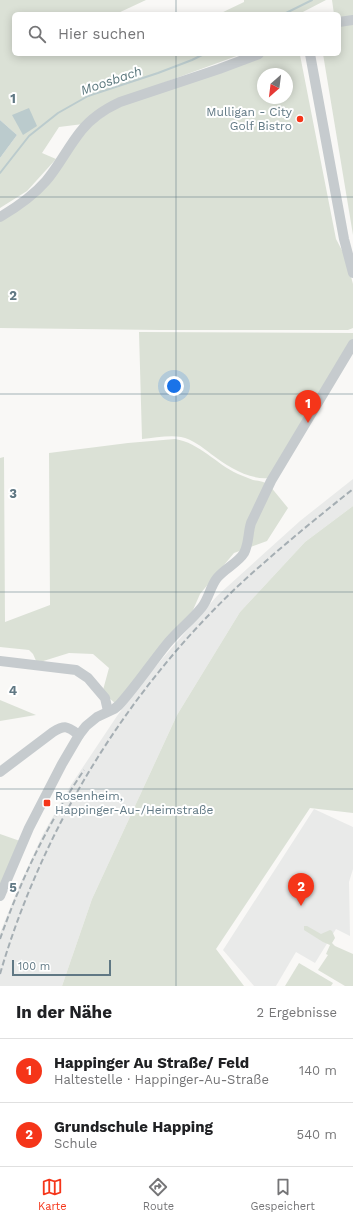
<!DOCTYPE html>
<html lang="de">
<head>
<meta charset="utf-8">
<style>
  :root { --surface:#fff; --page:#f6f6f6; --text:#202124; --muted:#757577; --line:#e0e0e0; --accent:#f53519 }
  body { margin:0; font-family:"Work Sans",sans-serif; background:var(--page); color:var(--text) }
  .compass { position:absolute; left:257px; top:68px; width:36px; height:36px; border-radius:50%; background:var(--surface); box-shadow:0 2px 10px #0003; rotate:208deg }
  .scale { position:absolute; left:12px; bottom:10px; width:99px; box-sizing:border-box; padding-left:4px; border:2px solid #607884; border-top:0; font-size:11px; line-height:14px; white-space:nowrap; color:#607884; -webkit-text-stroke:3px #fff; paint-order:stroke }
  .you { position:absolute; left:174px; top:386px; width:14px; height:14px; margin:-10px; border:3px solid #fff; border-radius:50%; background:#1a73e8; box-shadow:0 0 0 6px #1a73e833 }
  .badge { display:grid; place-items:center; width:26px; height:26px; border-radius:50%; background:var(--accent); color:#fff; font-size:13px; font-weight:700 }
  .pin { position:absolute; translate:-50% -33px; filter:drop-shadow(0 1px 2px #0008) }
  .pin::after { content:''; position:absolute; top:21px; width:14px; height:12px; background:inherit; clip-path:polygon(0 0,100% 0,50% 100%) }
  .list { margin:0; padding:0; list-style:none }
  h2 { display:flex; justify-content:space-between; align-items:center; height:52px; margin:0; padding:0 16px; font-size:17px }
  h2 small { font-size:13px; font-weight:400; color:var(--muted) }
  .list li { display:grid; grid-template-columns:26px 1fr auto; gap:12px; align-items:center; box-sizing:border-box; height:64px; padding:0 16px; border-top:1px solid var(--line) }
  .list b { display:block; font-size:15px; white-space:nowrap }
  .list p { margin:0; font-size:13px; white-space:nowrap; color:var(--muted) }
  .list em { font-size:13px; font-style:normal; color:var(--muted) }
  .icon { flex:none; width:22px; height:22px; fill:none; stroke:currentColor; stroke-width:2; stroke-linecap:round; stroke-linejoin:round }
  .map { position:relative; flex:none; width:353px; height:986px; overflow:hidden }
  .search { position:absolute; background:var(--surface); box-shadow:0 2px 10px #0003; left:12px; right:12px; top:12px; height:44px; display:flex; align-items:center; gap:10px; box-sizing:border-box; padding:0 14px; border-radius:6px; color:var(--muted); font-size:15px }
  .sheet { height:180px; background:var(--surface) }
  nav { display:flex; justify-content:space-around; align-items:center; box-sizing:border-box; height:56px; border-top:1px solid var(--line); background:var(--surface); font-size:11px; color:var(--muted) }
  nav a { display:grid; justify-items:center; gap:2px }
  nav .on { color:var(--accent) }
  .map>svg:first-child { display:block }
  .built { fill:#e9eae9 }
  .green { fill:#dbe1d6; fill-rule:evenodd }
  .water { fill:#bbcbcd }
  .lines { fill:none; stroke-linecap:round; stroke-linejoin:round }
  .stream { stroke:#bbcbcd; stroke-width:2 }
  .minor { stroke:#c6cbce; stroke-width:10 }
  .rail { stroke:#a5aeb3; stroke-width:2; stroke-dasharray:6 3; stroke-linecap:butt }
  .grid { fill:none; stroke:#607884; stroke-width:1; stroke-opacity:0.55 }
  .poi-dot { fill:#f53519; stroke:#fff; stroke-width:1.5 }
  .labels { text-anchor:middle; stroke-width:4; stroke-linejoin:round; paint-order:stroke }
  .poi-label { font-size:12px; fill:#607884; stroke:#fff; text-anchor:end }
  .water-label { font-size:13px; font-style:italic; fill:#5b787e; stroke:#fff }
  .grid-label { font-size:13px; text-anchor:middle; font-weight:bold; fill:#607884; stroke:#fff; stroke-width:4; stroke-linejoin:round; paint-order:stroke }
</style>
</head>
<body>
<div class="map">
<svg width="353" height="986" viewBox="0 0 353 986">
  <rect width="100%" height="100%" fill="#f9f8f6"/>
  <g class="built">
    <polygon points="353,479 353,506 305,542 240,612 177,715 92,899 62,986 0,986 0,933 19,886 43,834 71,785 117,716 148,675 217,596 300,521"/>
    <polygon points="314,809 353,827 353,869 349,882 350,936 336,929 315,963 296,952 276,986 254,986 223,950"/>
  </g>
  <g class="green">
    <polygon points="0,0 146,0 116,14 14,14 14,54 242,54 111,102 83,124 59,127 42,153 56,159 27,191 0,208 0,158 17,135 0,120"/>
    <polygon points="244,0 326,0 299,14 219,14 244,2"/>
    <polygon points="332,0 353,0 353,17 339,19 339,14 334,14"/>
    <polygon points="353,23 353,235 323,54 339,54 339,25"/>
    <path d="M267,54H305L300,55L336,239L346,258L353,284V328L348,330H160L0,328V219L23,206L91,125L120,105L213,74ZM263,74H287V98H263Z"/>
    <path d="M139,332L353,333V341L269,478C248,480 227,466 211,454C202,447 192,439 181,437C169,435 154,438 142,439Z"/>
    <path d="M175,439C200,443 216,464 238,474C243,476 248,478 253,480C259,481 265,481 270,486L288,508L267,541L234,553L200,594L193,610L116,704L109,698L103,690L109,668L93,654L69,653L37,663L33,654L29,650L0,647V458L4,457L5,622L50,605L49,453L128,443Z"/>
    <polygon points="353,506 353,813 310,808 216,949 244,986 62,986 92,899 177,715 240,612 305,542"/>
    <polygon points="0,700 36,715 0,721"/>
    <polygon points="0,834 20,841 0,890"/>
    <polygon points="304,926 307,926 321,934 330,930 332,931 335,938 332,943 335,946 353,954 353,986 345,986 318,970 328,955 326,954 330,945 323,942 304,930"/>
    <polygon points="299,963 333,983 331,986 285,986"/>
  </g>
  <g class="water">
    <polygon points="29,108 37,126 23,135 12,115"/>
    <polygon points="0,120 17,135 0,158"/>
  </g>
  <g class="lines">
    <g class="stream">
      <polyline points="284,14 312,0"/>
      <polyline points="0,173 29,136 58,113 88,96 158,73 192,60 204,54"/>
    </g>
    <g class="minor">
      <polyline points="339,22 353,20"/>
      <polyline points="310,54 344,239 353,273"/>
      <path d="M0,217C17,207 33,196 46,181C59,166 68,147 81,131C91,118 105,109 120,102L219,69L259,54"/>
      <polyline points="0,661 76,670 88,678 105,698 108,711"/>
      <path d="M0,772L53,732C66,724 68,727 79,735"/>
      <path d="M0,896L29,828L62,764L79,735L86,726L97,717L114,709L119,705C136,686 150,665 166,645C177,631 191,621 202,607C209,598 210,587 217,578C225,568 238,563 244,553C249,544 248,532 251,523L271,481L353,344"/>
    </g>
    <g class="rail">
      <path d="M0,939C22,877 47,825 84,770"/>
      <path d="M0,974C43,827 127,691 238,586C275,552 314,520 353,489"/>
    </g>
  </g>
  <path class="grid" d="M176,0V14M176,54V986M0,197H353M0,394H353M0,592H353M0,789H353"/>
  <g class="poi-dot">
    <circle cx="300" cy="119" r="4"/>
    <rect x="43" y="799" width="8" height="8" rx="2"/>
  </g>
  <g class="labels">
    <g class="poi-label">
      <text x="292" y="116">Mulligan - City<tspan x="292" dy="14">Golf Bistro</tspan></text>
      <text x="55" y="800" text-anchor="start">Rosenheim,<tspan x="55" dy="14">Happinger-Au-/Heimstraße</tspan></text>
    </g>
    <g class="water-label">
      <text transform="translate(111 80) rotate(-19)" y="5">Moosbach</text>
    </g>
  </g>
  <g class="grid-label">
    <text x="13" y="103">1</text>
    <text x="13" y="300">2</text>
    <text x="13" y="498">3</text>
    <text x="13" y="695">4</text>
    <text x="13" y="892">5</text>
  </g>
</svg>
<svg class="compass" viewBox="-18 -18 36 36"><path d="M0-13l5 13h-10z" fill="#e53935"/><path d="M0 13l5-13h-10z" fill="#757577"/></svg>
<div class="scale">100 m</div>
<div class="you"></div>
<div class="pin badge" style="left:308px;top:423px">1</div>
<div class="pin badge" style="left:301px;top:906px">2</div>
<div class="search"><svg class="icon" aria-label="search" viewBox="0 0 24 24"><circle cx="10" cy="10" r="6"/><path d="M15 15l6 6"/></svg>Hier suchen</div>
</div>
<section class="sheet">
<h2>In der Nähe<small>2 Ergebnisse</small></h2>
<ul class="list">
<li><span class="badge">1</span><div><b>Happinger Au Straße/ Feld</b><p>Haltestelle · Happinger-Au-Straße</p></div><em>140 m</em></li>
<li><span class="badge">2</span><div><b>Grundschule Happing</b><p>Schule</p></div><em>540 m</em></li>
</ul>
</section>
<nav>
<a class="on"><svg class="icon" aria-label="map" viewBox="0 0 24 24"><path d="M3 6l6-2 6 2 6-2v14l-6 2-6-2-6 2zM9 4v14M15 6v14"/></svg>Karte</a>
<a><svg class="icon" aria-label="directions" viewBox="0 0 24 24"><path d="M12 3l9 9-9 9-9-9zM9 14v-3h6M13 9l2 2-2 2"/></svg>Route</a>
<a><svg class="icon" aria-label="saved" viewBox="0 0 24 24"><path d="M7 4h10v16l-5-4-5 4z"/></svg>Gespeichert</a>
</nav>
</body>
</html>
